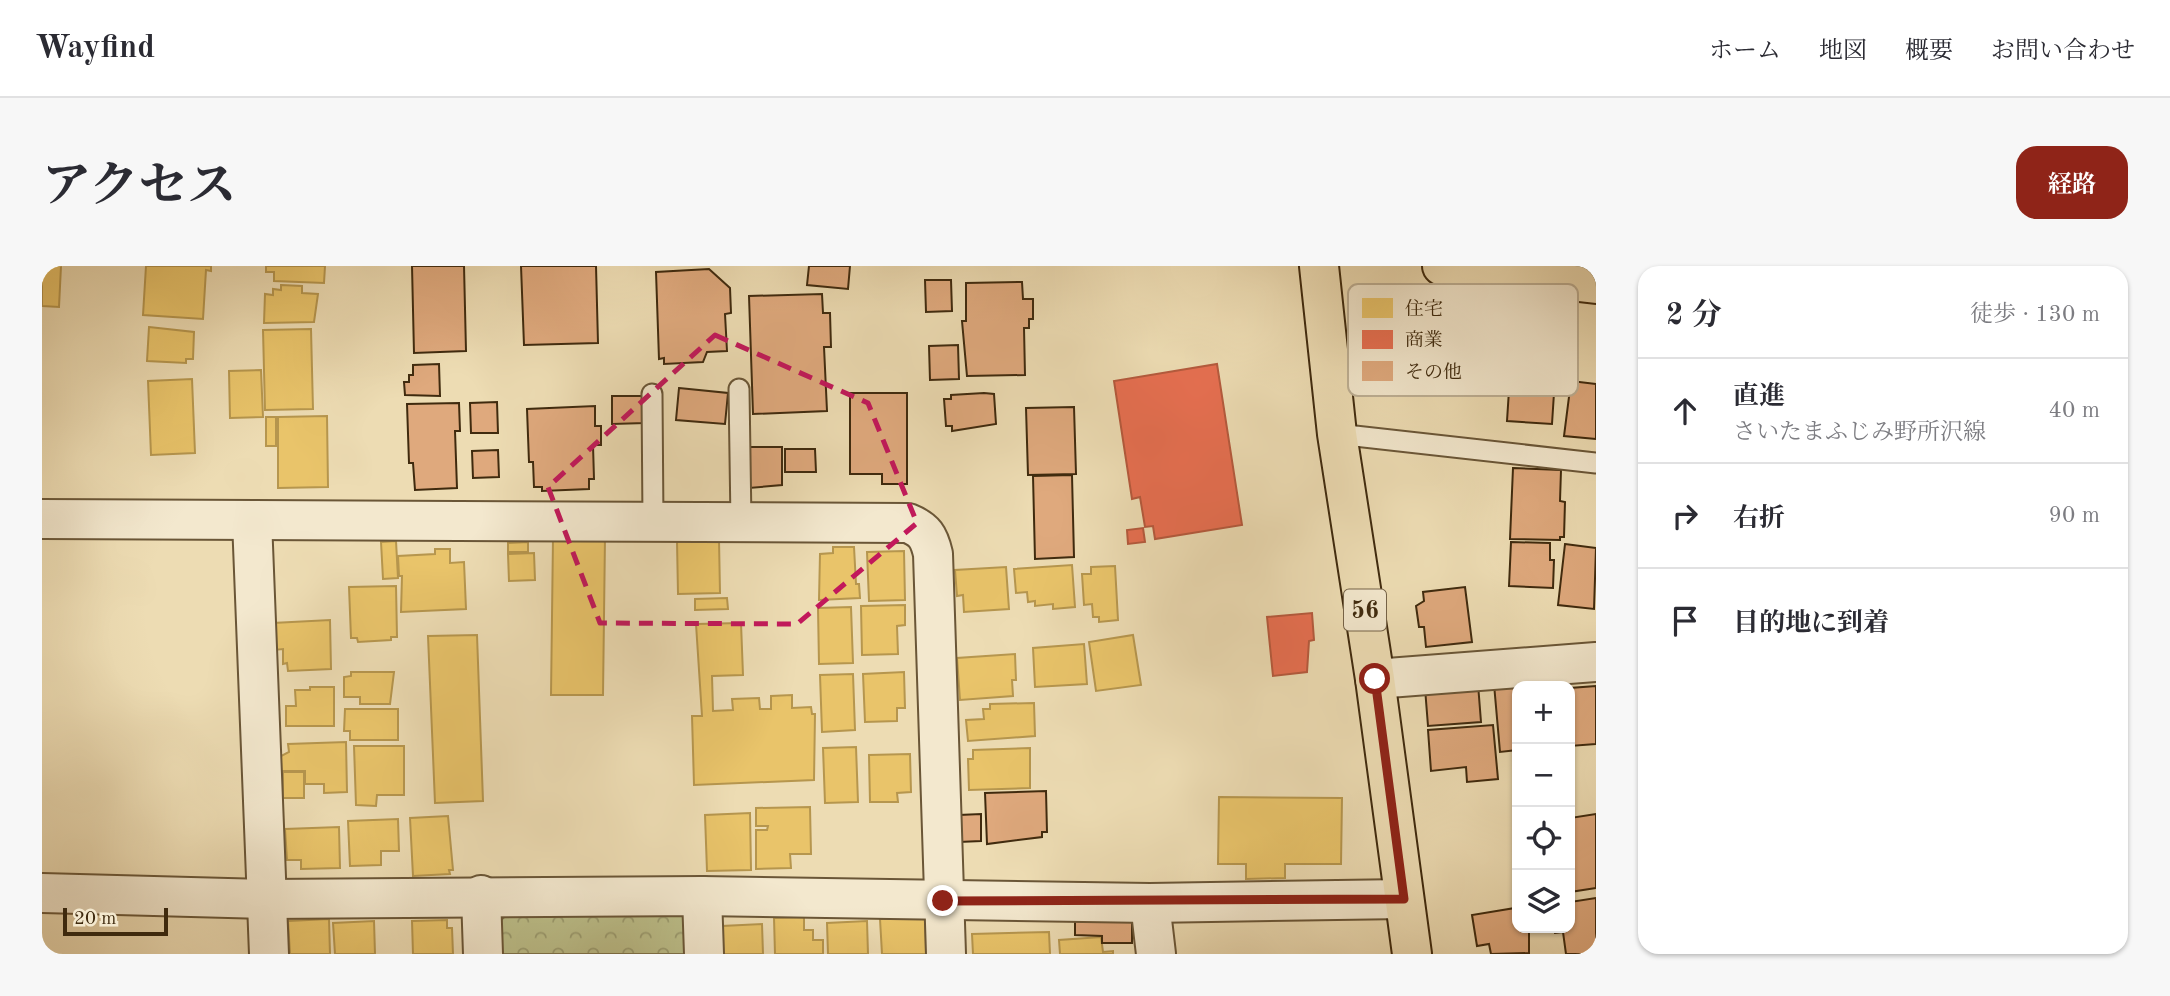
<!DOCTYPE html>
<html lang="ja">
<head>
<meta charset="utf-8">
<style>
  :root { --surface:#fff; --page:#f7f7f7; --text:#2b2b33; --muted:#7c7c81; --line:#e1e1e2; --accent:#8f2418 }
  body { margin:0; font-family:"Old Standard TT","Noto Serif JP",serif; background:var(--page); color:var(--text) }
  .controls { position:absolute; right:21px; bottom:21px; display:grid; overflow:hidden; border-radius:14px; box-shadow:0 2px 5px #0004 }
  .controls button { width:63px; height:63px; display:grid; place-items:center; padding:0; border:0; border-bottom:2px solid var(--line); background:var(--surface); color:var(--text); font:35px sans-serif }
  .scale { position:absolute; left:21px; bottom:18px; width:105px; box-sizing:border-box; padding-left:7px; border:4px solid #3f2a0e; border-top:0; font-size:19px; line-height:24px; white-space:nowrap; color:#3f2a0e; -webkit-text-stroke:5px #f3e8ce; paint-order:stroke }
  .stop { position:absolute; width:21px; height:21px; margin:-16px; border:5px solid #8f2418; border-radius:50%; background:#fff }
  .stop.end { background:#8f2418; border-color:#fff; box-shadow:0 2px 7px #0008 }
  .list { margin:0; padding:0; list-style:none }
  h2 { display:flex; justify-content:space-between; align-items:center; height:91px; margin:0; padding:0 28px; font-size:30px }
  h2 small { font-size:23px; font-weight:400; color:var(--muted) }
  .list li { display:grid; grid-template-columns:46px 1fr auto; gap:21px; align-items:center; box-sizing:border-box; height:105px; padding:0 28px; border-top:2px solid var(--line) }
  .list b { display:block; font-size:26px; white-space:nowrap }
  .list p { margin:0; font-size:23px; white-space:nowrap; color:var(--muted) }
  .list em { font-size:23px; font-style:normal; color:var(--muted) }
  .icon { flex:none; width:38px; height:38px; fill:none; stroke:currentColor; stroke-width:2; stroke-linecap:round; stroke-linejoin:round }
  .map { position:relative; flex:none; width:1554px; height:688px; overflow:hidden; border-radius:21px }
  header { display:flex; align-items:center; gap:42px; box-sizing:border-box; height:98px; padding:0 35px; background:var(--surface); border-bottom:2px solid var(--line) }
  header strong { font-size:33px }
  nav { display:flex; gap:38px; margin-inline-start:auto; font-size:24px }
  .intro { display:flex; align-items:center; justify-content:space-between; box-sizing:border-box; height:168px; padding:0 42px }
  h1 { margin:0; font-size:49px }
  .button { padding:18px 32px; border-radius:21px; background:var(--accent); color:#fff; font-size:24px; font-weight:700 }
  main { display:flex; gap:42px; padding:0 42px }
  aside { flex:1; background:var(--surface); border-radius:21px; box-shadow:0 2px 5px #0004 }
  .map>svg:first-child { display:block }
  .park { fill:url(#park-crowns); stroke:#7e744c; stroke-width:2 }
  .homes { fill:#e9c46a; stroke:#b6964e; stroke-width:2 }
  .shops { fill:#e76f51; stroke:#b55a3d; stroke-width:2 }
  .building { fill:#dfa97d; stroke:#3f2a0e; stroke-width:2 }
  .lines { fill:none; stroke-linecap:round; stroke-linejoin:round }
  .lane-casing { stroke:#6a5637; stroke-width:23 }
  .street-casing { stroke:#6a5637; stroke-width:42 }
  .primary-casing { stroke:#3f2a0e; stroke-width:42 }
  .highway-casing { stroke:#3f2a0e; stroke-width:42 }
  .lane { stroke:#f3e8ce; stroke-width:19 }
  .street { stroke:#f3e8ce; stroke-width:38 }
  .primary { stroke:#eddcb3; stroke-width:38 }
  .highway { stroke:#eddcb3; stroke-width:38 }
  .route { stroke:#8f2418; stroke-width:9 }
  .marked { fill:none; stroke:#c2185b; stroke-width:5; stroke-dasharray:14 9; stroke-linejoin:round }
  .labels { text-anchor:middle; stroke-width:7; stroke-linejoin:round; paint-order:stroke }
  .shield { fill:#f3e8ce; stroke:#756348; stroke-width:2 }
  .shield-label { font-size:24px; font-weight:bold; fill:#3f2a0e }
  .key { fill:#f3e8ce; stroke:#bdaf94; stroke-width:2 }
  .key-label { font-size:19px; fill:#3f2a0e }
</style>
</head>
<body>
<header>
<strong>Wayfind</strong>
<nav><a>ホーム</a><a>地図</a><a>概要</a><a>お問い合わせ</a></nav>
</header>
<div class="intro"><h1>アクセス</h1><a class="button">経路</a></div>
<main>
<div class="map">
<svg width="1554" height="688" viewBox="0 0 1554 688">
  <defs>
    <pattern id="park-crowns" width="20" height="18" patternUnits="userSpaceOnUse" patternTransform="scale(1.75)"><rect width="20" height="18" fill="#bcbf8a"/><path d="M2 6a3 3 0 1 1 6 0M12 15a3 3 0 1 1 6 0" fill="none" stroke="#9a9b6f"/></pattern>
  </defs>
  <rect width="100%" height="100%" fill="#eddcb3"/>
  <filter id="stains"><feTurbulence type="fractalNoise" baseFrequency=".00286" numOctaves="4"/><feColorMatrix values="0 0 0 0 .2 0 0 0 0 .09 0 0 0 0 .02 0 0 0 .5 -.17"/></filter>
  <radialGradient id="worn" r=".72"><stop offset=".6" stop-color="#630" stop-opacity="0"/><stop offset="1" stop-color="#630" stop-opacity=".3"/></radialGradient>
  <polygon class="park" points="471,643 637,647 646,655 647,688 459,688 458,655"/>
  <g class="homes">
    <polygon points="0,0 19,0 17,41 0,40"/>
    <polygon points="104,0 169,0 169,5 164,4 161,53 101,49"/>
    <polygon points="224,0 283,0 282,17 232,15 232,6 224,6"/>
    <polygon points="239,19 260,20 260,27 276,28 272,56 222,57 223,28 231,29 231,23 239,24"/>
    <polygon points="107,61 152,66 151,93 144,93 144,97 105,95"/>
    <polygon points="269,63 271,143 223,144 221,64"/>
    <polygon points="219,104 221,151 188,152 187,105"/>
    <polygon points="150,113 153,187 109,189 106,115"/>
    <polygon points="285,150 286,221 236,222 236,151"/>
    <rect x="224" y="151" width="10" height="29"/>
    <polygon points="563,271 561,429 509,429 511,272"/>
    <polygon points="677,274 678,327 636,328 635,275"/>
    <polygon points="354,275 356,312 341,313 339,276"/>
    <polygon points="486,276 486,286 466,286 466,277"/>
    <polygon points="791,281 812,281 814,318 817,318 818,332 777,334 778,288 791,287"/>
    <polygon points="393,283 408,283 408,297 422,296 424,343 359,346 360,310 357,310 356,290 393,288"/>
    <polygon points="862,285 863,334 827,335 825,286"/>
    <polygon points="492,287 493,314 467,315 466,288"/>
    <polygon points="1030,299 1033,341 1011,343 1011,338 993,340 993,335 986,336 985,326 974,327 972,303"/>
    <polygon points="1073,300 1076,354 1057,356 1057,351 1051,351 1050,338 1042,339 1040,308 1049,308 1049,301"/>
    <polygon points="964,301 967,343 922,346 921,329 915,330 913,304"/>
    <polygon points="354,320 355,371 349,371 349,374 316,376 315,372 309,372 307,321"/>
    <polygon points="685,332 686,343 653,344 653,333"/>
    <polygon points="863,339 863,359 855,360 856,388 820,389 819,340"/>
    <polygon points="809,341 811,397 777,398 776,342"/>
    <polygon points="288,354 289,403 246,405 245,397 241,398 241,383 232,384 231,357"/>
    <polygon points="699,357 701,409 670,410 671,445 691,444 690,433 717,432 718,443 729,443 729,430 750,429 750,442 769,441 770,448 773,448 772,514 652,519 650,450 660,450 654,358"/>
    <polygon points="435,369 441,535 393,537 386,370"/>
    <polygon points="1091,369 1099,419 1054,425 1047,376"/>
    <polygon points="1042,378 1045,418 993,421 991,382"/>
    <polygon points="973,388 974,414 970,414 971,430 918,434 915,392"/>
    <polygon points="309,406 352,406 348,438 318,438 318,431 302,431 302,411 309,410"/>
    <polygon points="862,406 863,442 855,442 855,455 823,456 821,408"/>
    <polygon points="811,408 813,464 780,466 778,409"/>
    <polygon points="268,421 292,421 292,460 244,460 244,440 254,440 253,424 268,424"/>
    <polygon points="992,437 993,470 926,475 924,454 942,453 941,443 948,443 948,438"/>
    <polygon points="303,443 356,443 356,474 308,474 308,465 302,465"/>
    <polygon points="304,476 305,526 282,527 282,518 263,518 263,505 239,505 239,490 247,486 246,478"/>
    <polygon points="312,480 362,480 362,529 335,529 334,540 314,539"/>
    <polygon points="814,481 816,536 783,537 781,482"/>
    <polygon points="988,482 988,522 927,524 926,493 931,493 931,484"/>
    <polygon points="868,488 869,526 855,527 856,536 828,536 827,489"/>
    <rect x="241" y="506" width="21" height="26"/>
    <polygon points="1177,531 1300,532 1299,598 1243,598 1243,612 1204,613 1204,598 1176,598"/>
    <polygon points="768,541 769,588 748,588 749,602 714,603 714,564 725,564 726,560 714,560 714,542"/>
    <polygon points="708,547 709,604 665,605 663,549"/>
    <polygon points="406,550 411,604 407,604 408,608 371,610 368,552"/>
    <polygon points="356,553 357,585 339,585 339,599 308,600 306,555"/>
    <polygon points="297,561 298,602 259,603 259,594 245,594 243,563"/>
    <polygon points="762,651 762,664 771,664 771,674 781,674 781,688 733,688 732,652"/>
    <polygon points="883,652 884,688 840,688 838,653"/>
    <polygon points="287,653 288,688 248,688 246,655"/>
    <polygon points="405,654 405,662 410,662 411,688 371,688 370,655"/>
    <polygon points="332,655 333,688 293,688 291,657"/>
    <polygon points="825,655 826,688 786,688 785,657"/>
    <polygon points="720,658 721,688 681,688 680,660"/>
    <polygon points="1007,666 1008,688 931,688 930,668"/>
    <polygon points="1059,671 1061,686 1071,685 1071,688 1018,688 1017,674"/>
  </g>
  <g class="shops">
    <polygon points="1175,98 1200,259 1113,273 1111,260 1103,261 1098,231 1090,233 1072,115"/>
    <polygon points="1101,262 1103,276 1086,278 1085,264"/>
    <polygon points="1270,347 1272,374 1267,375 1265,406 1231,410 1225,351"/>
  </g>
  <g class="building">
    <polygon points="370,0 422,0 424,85 372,87"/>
    <polygon points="479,0 554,0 556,77 482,79"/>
    <polygon points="767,0 808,0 806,23 765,19"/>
    <polygon points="667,3 688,22 689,47 683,48 685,85 665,86 661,96 622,98 622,92 617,93 614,6"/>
    <polygon points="883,14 909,14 910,45 884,46"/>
    <polygon points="980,16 981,33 991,33 991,53 987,53 987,62 982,62 983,109 925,110 920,55 924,55 924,17"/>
    <polygon points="780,28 781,47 788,47 789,81 782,81 785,145 711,148 707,30"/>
    <polygon points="916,79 917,113 888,114 887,80"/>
    <polygon points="1469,93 1514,96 1510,158 1465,155"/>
    <polygon points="397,98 398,130 363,129 362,116 367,116 367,109 371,109 371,99"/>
    <polygon points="1529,115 1554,118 1554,173 1522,170"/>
    <polygon points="637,122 686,127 683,158 634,154"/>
    <polygon points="808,127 865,127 865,218 840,218 840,208 808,208"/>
    <polygon points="942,127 952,128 954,158 910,165 910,160 904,160 902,133 909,133 909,129"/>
    <polygon points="570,130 602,130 603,157 570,158"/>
    <polygon points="455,136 456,167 429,167 428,137"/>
    <polygon points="417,137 418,165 413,165 415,222 373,224 371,197 367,197 365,138"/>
    <polygon points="553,140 553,160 559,160 559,179 551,179 552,213 547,213 547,223 500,225 500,221 492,221 491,196 487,196 485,143"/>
    <polygon points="1032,141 1034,208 986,209 984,142"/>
    <polygon points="707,181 740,181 740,219 707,222"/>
    <polygon points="743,183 773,183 774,206 743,206"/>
    <polygon points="456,184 457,211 431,212 430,185"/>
    <polygon points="1471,202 1519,204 1518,235 1523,236 1522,271 1518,271 1518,274 1468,273"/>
    <polygon points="1030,209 1032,291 993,293 991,210"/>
    <polygon points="1469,276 1508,277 1508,294 1512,294 1511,322 1467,320"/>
    <polygon points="1523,278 1554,282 1552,343 1516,339"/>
    <polygon points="1423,321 1430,376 1384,381 1382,361 1377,361 1374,340 1382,335 1381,326"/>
    <polygon points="1436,418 1439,456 1386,460 1383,422"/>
    <polygon points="1452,418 1475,420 1475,484 1458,486"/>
    <polygon points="1554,420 1554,478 1528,480 1528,422"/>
    <polygon points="1451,459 1456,513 1425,516 1424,501 1389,505 1386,464"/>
    <polygon points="1004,525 1005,566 1000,566 1000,571 945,578 943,527"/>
    <polygon points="939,548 939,575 917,576 917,549"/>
    <polygon points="1554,548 1554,622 1528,626 1528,552"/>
    <polygon points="1554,632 1554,688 1524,688 1521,666 1513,667 1512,662 1528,662 1528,636"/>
    <polygon points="1473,642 1475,662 1487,662 1487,687 1449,688 1447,678 1435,680 1430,649"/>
    <polygon points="1033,649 1090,650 1090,677 1060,677 1060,670 1033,669"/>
  </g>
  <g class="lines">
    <g class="lane-casing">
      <g id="lane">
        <polyline points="697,123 699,256"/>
        <polyline points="610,128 611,255"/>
        <polyline points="1295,168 1554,197"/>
      </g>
    </g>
    <g class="street-casing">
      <g id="street">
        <path d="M0,253L866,257C883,264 887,271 891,288L904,688"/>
        <polyline points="210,254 227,688"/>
        <polyline points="1333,413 1554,396"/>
        <polyline points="0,627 225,633 660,630 1108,637 1362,633"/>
        <polyline points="439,629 441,688"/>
        <polyline points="660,630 662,688"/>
        <polyline points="1108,637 1114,688"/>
      </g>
    </g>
    <g class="primary-casing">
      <polyline id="primary" points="1277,0 1295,168 1333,413 1370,688"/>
    </g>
    <g class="highway-casing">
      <polyline id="highway" points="1400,0 1554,18"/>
    </g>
    <use href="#lane" class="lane"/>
    <use href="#street" class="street"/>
    <use href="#primary" class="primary"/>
    <use href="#highway" class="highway"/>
  </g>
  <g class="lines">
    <polyline class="route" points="901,635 1362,633 1333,413"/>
  </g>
  <path class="marked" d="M673,69L826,137L875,257L755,358L558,357L506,221Z"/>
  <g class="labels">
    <rect class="shield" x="1302" y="323.5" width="42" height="41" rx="5"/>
    <g class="shield-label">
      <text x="1323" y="352">56</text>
    </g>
  </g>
  <rect x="1306" y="18" width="230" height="112" rx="10" class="key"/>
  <rect x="1320" y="32" width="31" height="20" fill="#e9c46a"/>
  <rect x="1320" y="64" width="31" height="19" fill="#e76f51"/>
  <rect x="1320" y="95" width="31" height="20" fill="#dfa97d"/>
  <g class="key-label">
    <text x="1363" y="49">住宅</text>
    <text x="1363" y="80">商業</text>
    <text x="1363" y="112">その他</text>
  </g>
  <rect width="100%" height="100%" filter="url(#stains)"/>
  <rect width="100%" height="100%" fill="url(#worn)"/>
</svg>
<div class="controls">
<button>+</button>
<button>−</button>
<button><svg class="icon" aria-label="locate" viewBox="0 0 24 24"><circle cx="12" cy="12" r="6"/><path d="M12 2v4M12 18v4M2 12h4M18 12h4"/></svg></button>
<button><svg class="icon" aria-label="layers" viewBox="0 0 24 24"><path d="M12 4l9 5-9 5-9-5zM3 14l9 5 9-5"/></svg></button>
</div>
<div class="scale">20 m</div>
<div class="stop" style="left:1333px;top:413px"></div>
<div class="stop end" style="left:901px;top:635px"></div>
</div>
<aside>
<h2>2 分<small>徒歩 · 130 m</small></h2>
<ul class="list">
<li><svg class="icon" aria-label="ahead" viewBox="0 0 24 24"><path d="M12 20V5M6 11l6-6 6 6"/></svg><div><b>直進</b><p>さいたまふじみ野所沢線</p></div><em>40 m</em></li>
<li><svg class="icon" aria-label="right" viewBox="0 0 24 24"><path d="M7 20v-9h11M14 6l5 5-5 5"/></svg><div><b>右折</b></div><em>90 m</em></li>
<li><svg class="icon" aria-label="arrive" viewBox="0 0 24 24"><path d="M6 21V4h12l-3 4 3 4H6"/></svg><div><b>目的地に到着</b></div></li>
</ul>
</aside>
</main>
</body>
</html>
